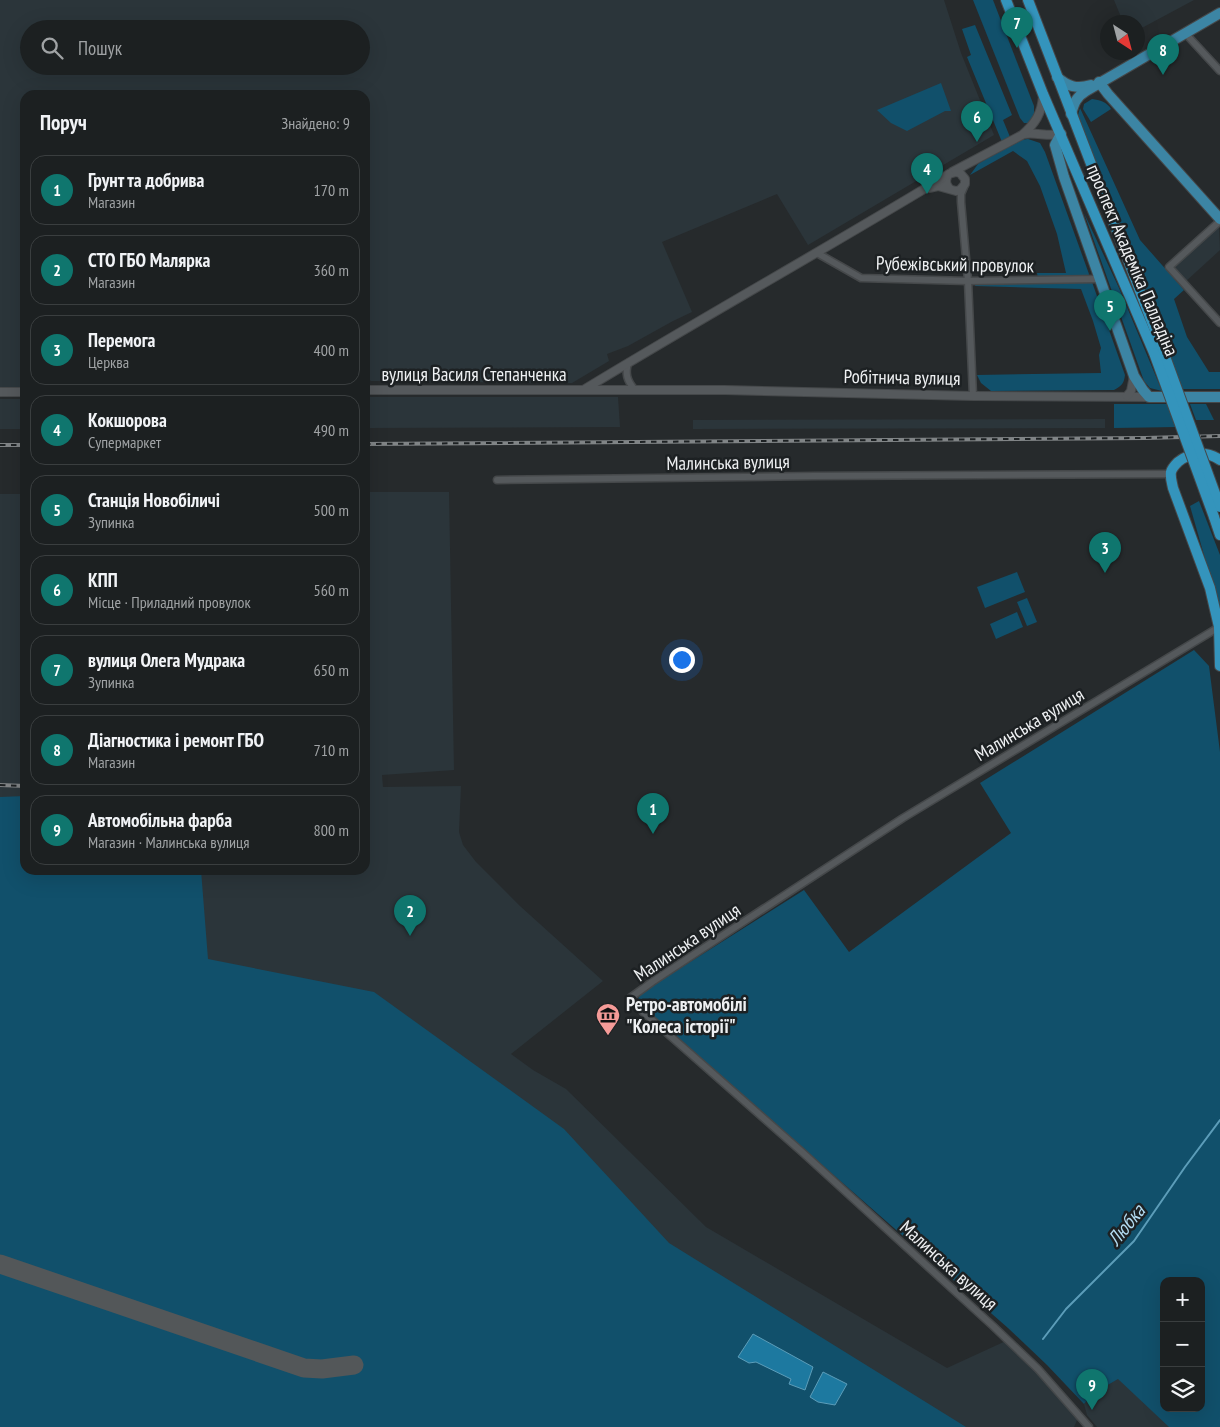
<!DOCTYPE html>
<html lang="uk">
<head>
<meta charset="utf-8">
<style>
  :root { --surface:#1c2021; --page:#25282a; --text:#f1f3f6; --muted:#a0a3a5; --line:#3a3e3f; --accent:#0f766e }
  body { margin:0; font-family:"PT Sans Narrow",sans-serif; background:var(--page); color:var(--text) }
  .controls { position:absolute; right:15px; bottom:15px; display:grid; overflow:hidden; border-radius:10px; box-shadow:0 5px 20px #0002 }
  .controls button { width:45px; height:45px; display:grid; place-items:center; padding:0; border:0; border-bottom:1px solid var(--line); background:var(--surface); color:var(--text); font:25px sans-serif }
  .compass { position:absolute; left:1100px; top:15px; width:45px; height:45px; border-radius:50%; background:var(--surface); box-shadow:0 5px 20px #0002; rotate:144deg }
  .you { position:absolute; left:681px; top:659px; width:18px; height:18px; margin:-12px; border:4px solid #fff; border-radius:50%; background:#1a73e8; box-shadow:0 0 0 8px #1a73e833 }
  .badge { display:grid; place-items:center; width:32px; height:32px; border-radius:50%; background:var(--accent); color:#fff; font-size:16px; font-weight:700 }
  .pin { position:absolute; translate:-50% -41px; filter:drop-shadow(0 1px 2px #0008) }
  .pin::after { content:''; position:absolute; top:26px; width:18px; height:15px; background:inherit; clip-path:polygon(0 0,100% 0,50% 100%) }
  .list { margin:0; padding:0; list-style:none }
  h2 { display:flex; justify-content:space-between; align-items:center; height:65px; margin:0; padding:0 20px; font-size:21px }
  h2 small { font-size:16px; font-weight:400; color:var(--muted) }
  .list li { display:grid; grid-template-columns:32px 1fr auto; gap:15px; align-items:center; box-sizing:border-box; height:70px; margin:0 10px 10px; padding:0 10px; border:1px solid var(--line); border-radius:15px }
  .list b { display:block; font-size:19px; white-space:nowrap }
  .list p { margin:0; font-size:16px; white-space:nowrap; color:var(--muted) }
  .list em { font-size:16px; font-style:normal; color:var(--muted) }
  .icon { flex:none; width:28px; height:28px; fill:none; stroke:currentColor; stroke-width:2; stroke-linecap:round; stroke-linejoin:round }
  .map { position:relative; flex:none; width:1220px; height:1427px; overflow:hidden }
  .search { position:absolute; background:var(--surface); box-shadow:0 5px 20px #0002; left:20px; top:20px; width:350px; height:55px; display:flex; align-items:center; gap:12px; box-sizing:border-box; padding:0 18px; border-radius:28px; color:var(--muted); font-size:19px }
  .panel { position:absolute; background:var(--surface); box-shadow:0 5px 20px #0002; left:20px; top:90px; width:350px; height:785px; border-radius:15px }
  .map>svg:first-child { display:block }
  .built { fill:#2b353a; fill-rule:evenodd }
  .green { fill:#11506b; fill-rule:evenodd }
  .water { fill:#1d79a0; stroke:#5c9db9 }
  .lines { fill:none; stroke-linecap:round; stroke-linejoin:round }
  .stream { stroke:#5c9db9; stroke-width:2 }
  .taxiway { stroke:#535759; stroke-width:19 }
  .minor-casing { stroke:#45484a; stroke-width:9 }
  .tertiary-casing { stroke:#45484a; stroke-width:10 }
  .primary-casing { stroke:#45484a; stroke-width:12 }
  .trunk-casing { stroke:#45484a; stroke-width:12 }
  .minor { stroke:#55595c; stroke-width:6 }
  .tertiary { stroke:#55595c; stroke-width:8 }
  .primary { stroke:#3c85a4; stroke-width:10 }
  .trunk { stroke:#3494bc; stroke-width:10 }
  .rail-casing { stroke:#808486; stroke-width:4 }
  .rail { stroke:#1d2123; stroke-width:2; stroke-dasharray:5.5; stroke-linecap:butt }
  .trunk-bridge-casing { stroke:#45484a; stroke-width:12; stroke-linecap:butt }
  .trunk-bridge { stroke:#3494bc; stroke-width:10 }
  .labels { text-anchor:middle; stroke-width:5; stroke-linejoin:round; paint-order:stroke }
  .street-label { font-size:19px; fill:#eef0f2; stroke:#1d2123 }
  .poi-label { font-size:19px; font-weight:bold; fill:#eef0f2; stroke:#1d2123; text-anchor:start }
  .water-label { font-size:20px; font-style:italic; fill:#b3dcf2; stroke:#1d2123 }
</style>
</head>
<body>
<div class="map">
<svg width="1220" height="1427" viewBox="0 0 1220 1427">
  <rect width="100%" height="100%" fill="#262a2c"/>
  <g class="built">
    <path d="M0,0H944L961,53L994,135L808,245L777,194L662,242L692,312L673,321L628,346L607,354L609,361L572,383L371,381L365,377V95H25V387L0,388ZM29,29H361V66H29Z"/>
    <polygon points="1114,0 1194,0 1138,30 1138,22 1123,22"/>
    <polygon points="1219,226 1220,250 1185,282 1172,267"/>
    <polygon points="365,397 618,397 620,427 365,428"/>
    <rect x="0" y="399" width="25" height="30"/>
    <polygon points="1105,419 1105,428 693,429 693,420"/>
    <polygon points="365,492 449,492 454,770 382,775 383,787 461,786 459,832 463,845 476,862 520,906 603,981 511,1054 533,1070 566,1089 706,1227 947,1368 1008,1340 1081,1411 1074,1427 0,1427 0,494 25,494 25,870 365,870"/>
    <polygon points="1119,1378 1164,1408 1185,1427 1097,1427 1087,1415 1084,1404 1094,1393"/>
  </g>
  <g class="green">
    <polygon points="973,0 993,0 1034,106 1034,114 1030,123 1024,123 1020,118"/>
    <polygon points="975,25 1012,115 1003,120 1010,137 1002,142 967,57 971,55 962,29"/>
    <polygon points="941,83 951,111 945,111 907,131 891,123 877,110"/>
    <path d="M1092,99C1100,100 1107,102 1111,109L1091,122L1083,109L1084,104Z"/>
    <polygon points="1080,108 1140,240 1184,290 1174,299 1187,337 1209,372 1220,372 1220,389 1182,389 1078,115"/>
    <polygon points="1028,139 1040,143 1045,152 1089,274 1088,277 1038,278 1037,273 1066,273 1057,234 1040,186 1027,161 1013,151 970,175 978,164 1019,140"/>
    <polygon points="1084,213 1119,288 1162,391 1150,388 1144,381"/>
    <path d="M1092,282L1125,375C1124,383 1122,386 1114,390L991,391L981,383L977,375L1101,373L1099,355L1101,348L1093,321L1081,289L975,286L976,283Z"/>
    <polygon points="1114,404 1168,404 1177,427 1114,428"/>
    <polygon points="1190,404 1206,404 1214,420 1196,420"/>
    <polygon points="1199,501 1220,555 1220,611 1190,506"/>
    <polygon points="1017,572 1025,592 985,608 977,587"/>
    <polygon points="1027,598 1037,622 1027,626 1017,602"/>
    <polygon points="1017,612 1023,627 996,639 990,624"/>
    <path d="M1194,650L1209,666L1220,752V1427H1169L1118,1379L1094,1393L1084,1404L1047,1365L1008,1328L805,1150L637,1001L641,993L804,890L849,952L1011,833L980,783ZM1164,1281H1201V1408H1164Z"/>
    <polygon points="25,796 25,870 201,870 208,959 374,992 564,1129 669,1243 966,1427 0,1427 0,797"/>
  </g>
  <g class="water">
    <polygon points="753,1334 813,1367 805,1390 789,1384 791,1379 756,1362 749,1363 738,1357"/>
    <polygon points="823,1372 847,1384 835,1405 818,1402 810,1397"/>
  </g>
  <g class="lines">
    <polyline class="stream" points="1043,1339 1066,1309 1134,1241 1185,1167 1220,1120"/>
    <polyline class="taxiway" points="0,1264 304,1368 322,1369 354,1365"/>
    <g class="minor-casing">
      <g id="minor">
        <polyline points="1185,33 1220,71"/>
        <polyline points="964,187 961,194 961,202 968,281 973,396"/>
        <polyline points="1220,221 1169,267 1220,323"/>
        <polyline points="817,253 861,278 968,281 1099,279"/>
        <path d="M628,363C625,374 627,380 634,389"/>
        <polyline points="497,480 815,476 1170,474"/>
        <polyline points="1089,1427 1038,1369 993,1326 802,1152 642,1011 630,998 652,982 734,928 903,818 1219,627"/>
      </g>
    </g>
    <g class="tertiary-casing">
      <g id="tertiary">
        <path d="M1024,134C1036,132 1048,137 1061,134"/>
        <path d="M952,172L1022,135C1035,124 1042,113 1043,96"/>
        <path d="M929,188L938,186L956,191L960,190L965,184V179L960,173L956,172L949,174C945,179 945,184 949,188"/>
        <path d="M585,389C705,316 829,247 949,174"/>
        <polyline points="365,390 725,390 973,396 1149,397"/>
        <polyline points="0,392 25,392"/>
        <polyline points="1127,396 1131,391 1134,376"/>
      </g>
    </g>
    <g class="primary-casing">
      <g id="primary">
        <path d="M1057,77C1068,87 1077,89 1091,85"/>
        <polyline points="1099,82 1108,94 1220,219"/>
        <path d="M1071,114C1074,103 1076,97 1086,91L1220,13"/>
        <polyline points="1061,134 1055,145 1064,177 1134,376 1143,390 1149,397 1220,397"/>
      </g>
    </g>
    <g class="trunk-casing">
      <g id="trunk">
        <polyline points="1006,0 1043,94 1154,353"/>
        <polyline points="1028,0 1163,351"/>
        <path d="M1220,460C1207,451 1190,452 1178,462C1175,465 1172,468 1171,472C1170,477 1172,483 1173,488L1210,588L1219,627L1220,666"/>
        <polyline points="1214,517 1220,535"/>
      </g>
    </g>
    <use href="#minor" class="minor"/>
    <use href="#tertiary" class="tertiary"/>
    <use href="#primary" class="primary"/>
    <use href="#trunk" class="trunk"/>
    <g class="rail-casing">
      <g id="rail">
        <polyline points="365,444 1145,438 1220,436"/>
        <polyline points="0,445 25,445"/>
        <polyline points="0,785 25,786"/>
      </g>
    </g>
    <use href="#rail" class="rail"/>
    <g class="trunk-bridge-casing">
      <g id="trunk-bridge">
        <polyline points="1163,351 1220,507"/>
        <polyline points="1154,353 1214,517"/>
      </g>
    </g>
    <use href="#trunk-bridge" class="trunk-bridge"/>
  </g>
  <defs>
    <g id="museum-pin" transform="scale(1.25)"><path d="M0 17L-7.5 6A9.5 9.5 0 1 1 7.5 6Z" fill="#f59b98" stroke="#1d2123"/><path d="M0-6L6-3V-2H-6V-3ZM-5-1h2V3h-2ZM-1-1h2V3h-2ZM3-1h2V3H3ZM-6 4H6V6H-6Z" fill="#111"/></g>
  </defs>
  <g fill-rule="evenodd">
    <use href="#museum-pin" x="608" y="1015"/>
  </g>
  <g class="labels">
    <g class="street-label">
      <text transform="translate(1133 260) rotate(67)" y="7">проспект Академіка Палладіна</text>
      <text transform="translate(955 264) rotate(1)" y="7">Рубежівський провулок</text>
      <text x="474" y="381">вулиця Василя Степанченка</text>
      <text transform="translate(902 377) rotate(1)" y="7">Робітнича вулиця</text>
      <text transform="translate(728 462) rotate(-1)" y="7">Малинська вулиця</text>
      <text transform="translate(1029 724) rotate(-31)" y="7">Малинська вулиця</text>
      <text transform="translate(687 942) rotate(-34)" y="7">Малинська вулиця</text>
      <text transform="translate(949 1265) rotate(42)" y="7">Малинська вулиця</text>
    </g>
    <g class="poi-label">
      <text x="626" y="1011">Ретро-автомобілі<tspan x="626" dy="22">"Колеса історії"</tspan></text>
    </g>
    <g class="water-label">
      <text transform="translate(1126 1225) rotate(-51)" y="7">Любка</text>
    </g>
  </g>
</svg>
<div class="controls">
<button>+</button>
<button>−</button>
<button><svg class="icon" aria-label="layers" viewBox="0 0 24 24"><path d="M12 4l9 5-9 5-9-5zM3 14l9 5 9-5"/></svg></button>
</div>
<svg class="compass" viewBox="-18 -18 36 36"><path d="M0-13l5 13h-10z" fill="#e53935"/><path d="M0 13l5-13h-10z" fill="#a0a3a5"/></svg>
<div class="you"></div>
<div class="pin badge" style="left:653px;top:834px">1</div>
<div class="pin badge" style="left:410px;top:936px">2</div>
<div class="pin badge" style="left:1105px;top:573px">3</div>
<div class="pin badge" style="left:927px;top:194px">4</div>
<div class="pin badge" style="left:1110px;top:331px">5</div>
<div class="pin badge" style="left:977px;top:142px">6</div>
<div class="pin badge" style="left:1017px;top:48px">7</div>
<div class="pin badge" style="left:1163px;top:75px">8</div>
<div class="pin badge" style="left:1092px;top:1410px">9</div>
<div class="search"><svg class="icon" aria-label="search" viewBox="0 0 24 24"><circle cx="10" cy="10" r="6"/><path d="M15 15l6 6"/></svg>Пошук</div>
<section class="panel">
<h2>Поруч<small>Знайдено: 9</small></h2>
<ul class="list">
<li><span class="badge">1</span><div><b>Грунт та добрива</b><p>Магазин</p></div><em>170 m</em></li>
<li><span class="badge">2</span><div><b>СТО ГБО Малярка</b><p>Магазин</p></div><em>360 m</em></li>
<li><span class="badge">3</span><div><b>Перемога</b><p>Церква</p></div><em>400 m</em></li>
<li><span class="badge">4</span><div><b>Кокшорова</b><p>Супермаркет</p></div><em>490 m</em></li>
<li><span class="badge">5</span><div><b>Станція Новобіличі</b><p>Зупинка</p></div><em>500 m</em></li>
<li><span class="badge">6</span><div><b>КПП</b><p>Місце · Приладний провулок</p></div><em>560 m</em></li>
<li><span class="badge">7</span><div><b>вулиця Олега Мудрака</b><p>Зупинка</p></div><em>650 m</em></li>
<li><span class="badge">8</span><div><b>Діагностика і ремонт ГБО</b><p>Магазин</p></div><em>710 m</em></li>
<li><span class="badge">9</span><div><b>Автомобільна фарба</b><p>Магазин · Малинська вулиця</p></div><em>800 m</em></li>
</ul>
</section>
</div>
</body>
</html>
